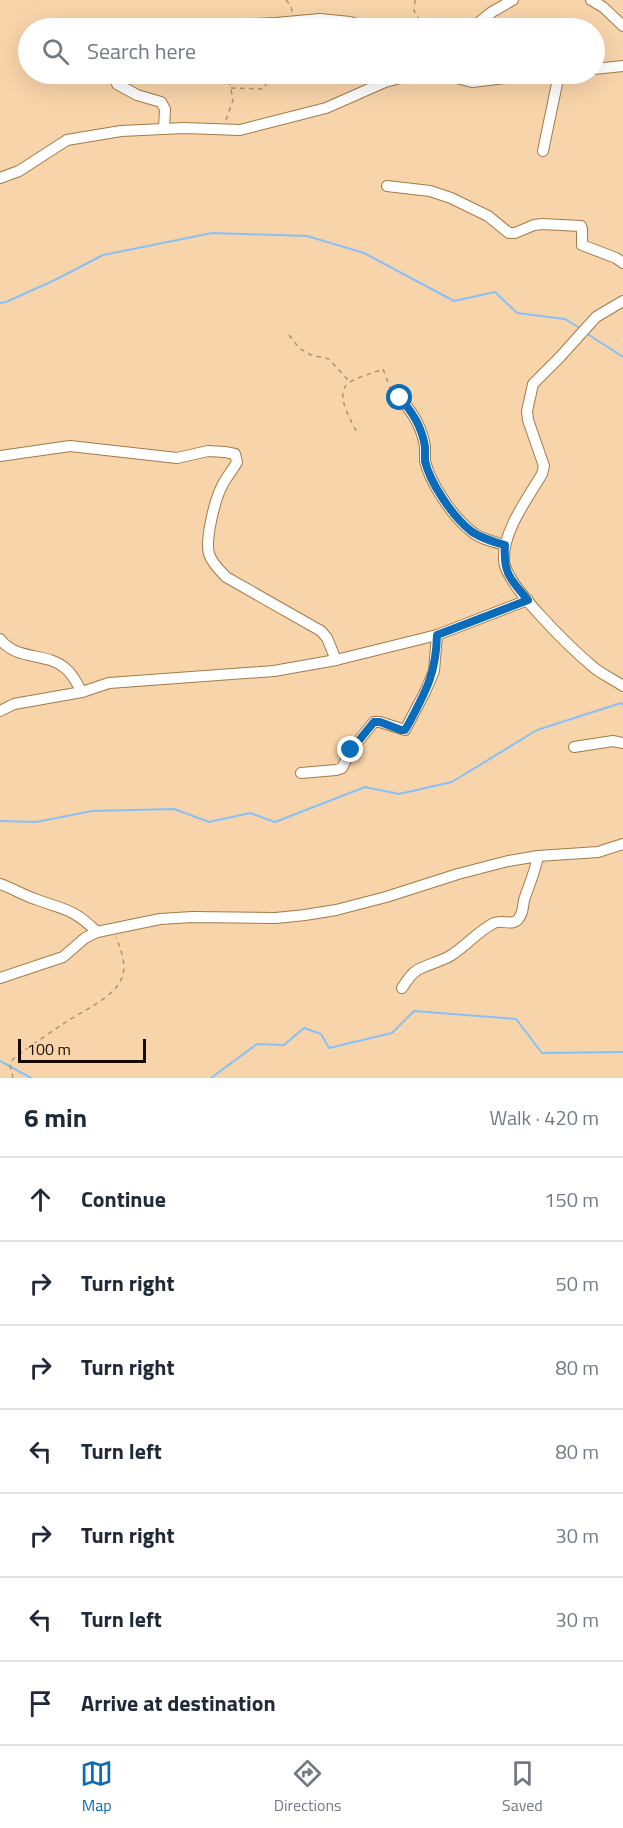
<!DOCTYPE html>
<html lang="en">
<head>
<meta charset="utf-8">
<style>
  :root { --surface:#fff; --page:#f2f2f3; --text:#1f2937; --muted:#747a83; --line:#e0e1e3; --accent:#0c6cb9 }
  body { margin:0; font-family:"Titillium Web",sans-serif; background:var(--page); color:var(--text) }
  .scale { position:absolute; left:18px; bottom:15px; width:128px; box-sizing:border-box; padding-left:6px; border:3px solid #190a00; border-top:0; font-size:16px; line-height:21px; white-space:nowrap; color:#190a00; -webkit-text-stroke:4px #f8d4aa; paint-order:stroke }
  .stop { position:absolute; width:18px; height:18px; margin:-14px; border:4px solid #0c6cb9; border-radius:50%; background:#fff }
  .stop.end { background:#0c6cb9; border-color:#fff; box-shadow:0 2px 6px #0008 }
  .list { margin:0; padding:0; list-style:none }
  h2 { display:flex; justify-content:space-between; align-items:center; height:78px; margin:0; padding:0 24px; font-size:26px }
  h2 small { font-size:20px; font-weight:400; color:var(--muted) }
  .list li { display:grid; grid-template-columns:39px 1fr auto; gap:18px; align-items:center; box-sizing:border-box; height:84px; padding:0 24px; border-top:2px solid var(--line) }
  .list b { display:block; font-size:22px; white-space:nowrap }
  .list em { font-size:20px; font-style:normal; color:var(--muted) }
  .icon { flex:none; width:33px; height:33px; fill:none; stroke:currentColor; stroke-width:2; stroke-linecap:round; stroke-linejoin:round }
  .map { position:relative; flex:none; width:623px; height:1078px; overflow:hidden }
  .search { position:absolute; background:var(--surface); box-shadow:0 6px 24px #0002; left:18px; right:18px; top:18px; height:66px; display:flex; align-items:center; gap:15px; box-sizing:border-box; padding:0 21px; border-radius:33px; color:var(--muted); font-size:22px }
  .sheet { height:666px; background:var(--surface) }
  nav { display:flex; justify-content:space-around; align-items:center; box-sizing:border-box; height:84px; border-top:2px solid var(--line); background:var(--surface); font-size:16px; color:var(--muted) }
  nav a { display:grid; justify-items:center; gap:3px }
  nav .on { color:var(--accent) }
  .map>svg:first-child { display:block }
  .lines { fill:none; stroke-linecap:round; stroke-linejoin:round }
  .stream { stroke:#88c0f9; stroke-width:2 }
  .minor-casing { stroke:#a47a47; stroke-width:12 }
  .path { stroke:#b09373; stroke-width:1.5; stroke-dasharray:4.5 4.5; stroke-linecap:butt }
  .minor { stroke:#fff; stroke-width:10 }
  .route { stroke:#0c6cb9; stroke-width:8 }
</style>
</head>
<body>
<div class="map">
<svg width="623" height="1078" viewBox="0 0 623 1078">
  <rect width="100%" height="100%" fill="#f8d4aa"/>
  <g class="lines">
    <g class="stream">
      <polyline points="0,303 6,302 55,280 103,255 212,233 307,236 364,253 454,301 495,292 517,313 565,319 581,329"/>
      <polyline points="586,333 623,357"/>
      <polyline points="0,821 36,822 92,811 174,809 209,822 250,813 275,822 365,787 399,794 452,782 537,730 621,703 623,705"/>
      <polyline points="0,1061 31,1078"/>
      <polyline points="211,1078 257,1044 284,1045 304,1028 321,1034 329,1048 392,1033 414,1011 516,1019 542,1053 623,1052"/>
    </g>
    <g class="minor-casing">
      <g id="minor">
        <polyline points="591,0 603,7 623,26"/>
        <polyline points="177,27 276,23 320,19 350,22 371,28"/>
        <polyline points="472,28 492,12 513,0"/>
        <polyline points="594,69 623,66"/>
        <polyline points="450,74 460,79 472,82 539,74"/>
        <polyline points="117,84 137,95 161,102 165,109 164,129"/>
        <polyline points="543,151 559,74"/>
        <polyline points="0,178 19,171 67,140 121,131 184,128 240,130 326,108 385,82 415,74"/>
        <polyline points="387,186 430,191 451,198 488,216 509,233 515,233 534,225 542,224 581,226 582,229 582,245 616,258 623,263"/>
        <path d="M623,301L596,317L560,357L533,384L527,411L528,420L544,466L542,474C528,498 502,532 504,561C506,586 572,649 592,666C601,674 613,679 623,686"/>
        <path d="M400,398C413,413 422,427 425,447C425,452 425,457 425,461C430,483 453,517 471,531C480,539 494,542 505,545"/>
        <path d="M0,456L70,446L177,458L208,451L225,452L235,454L237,462C233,470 226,477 222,486C215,499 205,539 209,554C212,563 220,571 226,577L321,631L327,638L336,660"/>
        <path d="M0,639C16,661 47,652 65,668C73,674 77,684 82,692"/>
        <polyline points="0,711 14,704 82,692 109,683 274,671 336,660 437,635 528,600"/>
        <polyline points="574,747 613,741 623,743"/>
        <polyline points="301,773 336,770 342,768 351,750 374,722 380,722 405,730 425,692 434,671 437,635"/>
        <path d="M0,884C12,888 23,895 35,899C64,910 73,908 97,932L160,919L192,917L276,918L305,915L336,910L386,897L458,874L508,861L538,856L598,852L623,844"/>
        <polyline points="0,978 63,957 85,938 97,932"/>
        <path d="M402,988C406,982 410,975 416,971C422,966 440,962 450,956C465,947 478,931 494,923C503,919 513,927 519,918C523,913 523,906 524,900C529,885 535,872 538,856"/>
      </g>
    </g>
    <g class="path">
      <polyline points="286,0 291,6 292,12"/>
      <polyline points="415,0 414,11 418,16 418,23 421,28"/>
      <polyline points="231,88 264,89 270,74"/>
      <polyline points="226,120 233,100 228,74"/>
      <polyline points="289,335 299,348 311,355 329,359 349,381"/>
      <path d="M356,431C350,418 332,390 352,381C361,376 373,373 383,369L392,393"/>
      <path d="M13,1078L10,1065L13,1059C28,1047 47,1035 63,1024C81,1011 118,997 123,974C126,962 120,948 116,937"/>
    </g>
    <use href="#minor" class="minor"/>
  </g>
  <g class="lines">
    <path class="route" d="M351,750L374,722H380L401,730H405L408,725C426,691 436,674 437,635L528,600C510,579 503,573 505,545C494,542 480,538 471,531C453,517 430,483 425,461C425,457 425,452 425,447C422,427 413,413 400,398"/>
  </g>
</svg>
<div class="scale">100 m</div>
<div class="stop" style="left:400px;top:398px"></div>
<div class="stop end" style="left:351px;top:750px"></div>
<div class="search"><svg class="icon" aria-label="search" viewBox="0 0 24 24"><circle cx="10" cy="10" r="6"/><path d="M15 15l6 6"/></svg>Search here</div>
</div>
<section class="sheet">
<h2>6 min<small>Walk · 420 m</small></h2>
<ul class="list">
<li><svg class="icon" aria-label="ahead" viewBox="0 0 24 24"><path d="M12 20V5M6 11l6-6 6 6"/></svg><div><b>Continue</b></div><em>150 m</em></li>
<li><svg class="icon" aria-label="right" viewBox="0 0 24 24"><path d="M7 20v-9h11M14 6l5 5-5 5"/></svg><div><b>Turn right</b></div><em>50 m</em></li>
<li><svg class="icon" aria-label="right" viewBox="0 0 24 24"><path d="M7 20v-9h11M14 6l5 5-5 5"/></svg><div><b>Turn right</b></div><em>80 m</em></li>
<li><svg class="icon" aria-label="left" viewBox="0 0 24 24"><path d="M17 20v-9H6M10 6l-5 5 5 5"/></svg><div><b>Turn left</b></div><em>80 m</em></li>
<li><svg class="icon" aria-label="right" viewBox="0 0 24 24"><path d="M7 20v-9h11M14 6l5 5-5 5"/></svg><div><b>Turn right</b></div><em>30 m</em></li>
<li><svg class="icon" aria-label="left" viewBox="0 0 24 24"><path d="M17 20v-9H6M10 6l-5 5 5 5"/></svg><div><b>Turn left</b></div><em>30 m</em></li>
<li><svg class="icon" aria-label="arrive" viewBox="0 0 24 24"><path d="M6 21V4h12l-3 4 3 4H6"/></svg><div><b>Arrive at destination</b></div></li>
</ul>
</section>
<nav>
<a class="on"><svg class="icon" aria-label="map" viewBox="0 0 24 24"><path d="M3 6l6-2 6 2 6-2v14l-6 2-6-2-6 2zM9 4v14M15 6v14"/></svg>Map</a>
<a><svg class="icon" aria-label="directions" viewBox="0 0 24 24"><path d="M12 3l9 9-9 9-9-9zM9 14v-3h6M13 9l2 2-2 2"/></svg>Directions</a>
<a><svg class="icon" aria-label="saved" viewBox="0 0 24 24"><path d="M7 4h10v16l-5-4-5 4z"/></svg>Saved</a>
</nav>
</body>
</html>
